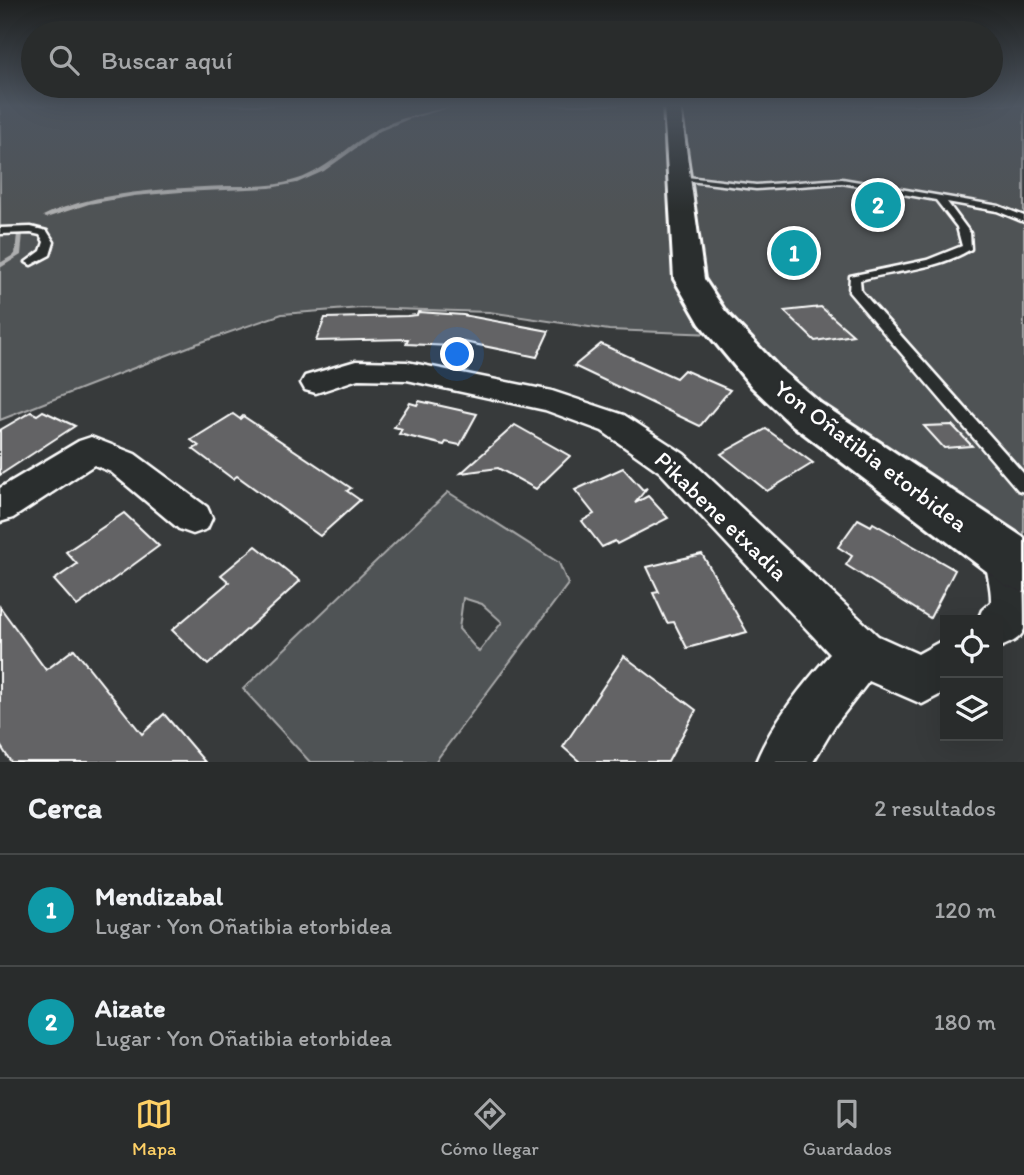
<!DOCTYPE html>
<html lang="es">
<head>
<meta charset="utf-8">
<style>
  :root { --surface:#292c2c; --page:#353838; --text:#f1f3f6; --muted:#a5a7a9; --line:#454848; --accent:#ffd166 }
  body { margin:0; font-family:Itim,sans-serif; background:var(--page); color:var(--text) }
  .controls { position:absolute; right:21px; bottom:21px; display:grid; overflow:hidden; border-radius:0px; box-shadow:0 7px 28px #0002 }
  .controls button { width:63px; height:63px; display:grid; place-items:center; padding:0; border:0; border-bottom:2px solid var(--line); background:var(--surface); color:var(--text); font:35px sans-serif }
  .you { position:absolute; left:458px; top:355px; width:24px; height:24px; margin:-18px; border:5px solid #fff; border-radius:50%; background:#1a73e8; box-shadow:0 0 0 10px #1a73e833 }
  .badge { display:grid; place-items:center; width:46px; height:46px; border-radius:50%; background:var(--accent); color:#fff; font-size:23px; font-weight:700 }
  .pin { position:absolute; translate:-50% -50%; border:4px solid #fff; box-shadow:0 2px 7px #0006 }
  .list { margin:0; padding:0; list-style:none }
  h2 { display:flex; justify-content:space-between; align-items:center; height:91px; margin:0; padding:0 28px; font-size:30px }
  h2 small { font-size:23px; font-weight:400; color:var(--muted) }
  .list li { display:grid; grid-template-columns:46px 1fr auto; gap:21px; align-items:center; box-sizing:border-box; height:112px; padding:0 28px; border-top:2px solid var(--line) }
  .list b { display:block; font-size:26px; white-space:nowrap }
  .list p { margin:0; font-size:23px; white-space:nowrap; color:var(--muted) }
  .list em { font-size:23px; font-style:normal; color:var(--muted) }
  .icon { flex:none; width:38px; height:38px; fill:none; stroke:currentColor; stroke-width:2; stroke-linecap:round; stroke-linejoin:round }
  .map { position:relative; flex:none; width:1024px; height:762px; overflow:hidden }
  .search { position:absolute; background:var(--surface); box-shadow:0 7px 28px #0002; left:21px; right:21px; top:21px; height:77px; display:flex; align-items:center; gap:18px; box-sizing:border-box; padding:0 24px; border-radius:38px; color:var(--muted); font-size:26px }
  .sheet { height:315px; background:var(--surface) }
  nav { display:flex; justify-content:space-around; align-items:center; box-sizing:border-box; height:98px; border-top:2px solid var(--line); background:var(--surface); font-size:19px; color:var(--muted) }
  nav a { display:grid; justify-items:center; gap:4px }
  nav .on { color:var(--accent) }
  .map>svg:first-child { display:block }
  .green { fill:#505354; stroke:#a8a9aa; stroke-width:2; fill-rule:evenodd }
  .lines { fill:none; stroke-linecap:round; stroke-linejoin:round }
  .stream { fill:#adaeaf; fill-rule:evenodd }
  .building { fill:#636465; stroke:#fff; stroke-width:2 }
  .service-casing { stroke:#fff; stroke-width:5 }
  .minor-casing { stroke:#fff; stroke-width:5 }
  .secondary-casing { stroke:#fff; stroke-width:6 }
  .service { fill:#2a2d2e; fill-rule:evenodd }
  .minor { fill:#2a2d2e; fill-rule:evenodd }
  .secondary { fill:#2a2d2e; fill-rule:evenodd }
  .labels { text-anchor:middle; stroke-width:5; stroke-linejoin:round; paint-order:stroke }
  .street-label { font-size:24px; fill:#fff; stroke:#2a2d2e }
</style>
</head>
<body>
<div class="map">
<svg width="1024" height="762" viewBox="0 0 1024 762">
  <rect width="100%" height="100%" fill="#373a3b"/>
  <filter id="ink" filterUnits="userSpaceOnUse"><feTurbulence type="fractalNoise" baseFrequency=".0143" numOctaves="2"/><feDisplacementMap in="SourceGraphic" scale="14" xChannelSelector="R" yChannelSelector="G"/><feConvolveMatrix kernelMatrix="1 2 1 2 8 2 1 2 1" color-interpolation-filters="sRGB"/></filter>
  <g filter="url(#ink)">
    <g class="green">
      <polygon points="0,105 1024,105 1024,568 715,334 609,330 489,312 361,308 282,314 196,344 0,420"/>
      <path d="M448,492L559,563L568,584L435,762H310L243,689ZM463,598L482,604L502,622L479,652L459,629Z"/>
    </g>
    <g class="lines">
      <g class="stream">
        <path d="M454,105H460L409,119L380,131L324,171L297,183L270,188L181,192L134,196L89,204L46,218L43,216C54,210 66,207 78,203C126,190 177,188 227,186C248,186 270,187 291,181C325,173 347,145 377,129C401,116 428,113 454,105Z"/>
        <polygon points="20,231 23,233 21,255 0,268 0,263 15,254 17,233"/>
      </g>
    </g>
    <g class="building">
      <polygon points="821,307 853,335 815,341 784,311"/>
      <polygon points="418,312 463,315 549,331 537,357 454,340 452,346 406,344 408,339 316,341 325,318 407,316 417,315"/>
      <polygon points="601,344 676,378 684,370 730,390 700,426 574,366"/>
      <polygon points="419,401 477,414 460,445 446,442 444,445 399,434 402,429 394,427 410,403 417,405"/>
      <polygon points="43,411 75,426 0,475 0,430 31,412 37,415"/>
      <polygon points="233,414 240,419 243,416 351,488 347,491 360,500 320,536 237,476 233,479 193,449 199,446 191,440"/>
      <polygon points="515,425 570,456 536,489 498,468 461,473"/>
      <polygon points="952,425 972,446 944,448 924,426"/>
      <polygon points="766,429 813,463 767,491 721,454"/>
      <polygon points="623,468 643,490 647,488 635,503 648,496 668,518 617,544 615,541 602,547 582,521 594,514 575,490"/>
      <polygon points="124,513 159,546 77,606 54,580 77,564 66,552"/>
      <polygon points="858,519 871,526 873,523 955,570 930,618 846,565 852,556 838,547"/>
      <polygon points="256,546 300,581 208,665 172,630 229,582 221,575"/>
      <polygon points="702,554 747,632 687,648 674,622 667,623 653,593 659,592 647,567"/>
      <polygon points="0,607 46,670 74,649 142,734 164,714 205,762 11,762 0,745"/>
      <polygon points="624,656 696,710 668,762 580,762 563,747"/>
    </g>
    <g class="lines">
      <g class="service-casing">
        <g id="service">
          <path d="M678,176L756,185L842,179L999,206L1024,216V222L997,211L947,202L970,233L971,249C937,270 897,270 860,280L861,291L1024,474V492L1018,490L849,292L850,276L927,260L962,246L957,227L936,200L842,183L756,189L681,180L677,178Z"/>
          <polygon points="31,227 47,231 54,242 50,255 31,265 26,262 41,251 44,242 40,235 31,233 0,234 0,228"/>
        </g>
      </g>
      <g class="minor-casing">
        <g id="minor">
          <path d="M356,361L407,362L552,391L624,415L684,454L878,636L918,654L945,639V692L922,704L869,681L835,725L813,762H756C773,721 801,687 830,654L660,472L602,431L545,410L407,380L358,379L316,393L305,390L301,383L305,376Z"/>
          <polygon points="91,437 135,454 207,507 212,518 207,529 193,534 179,529 111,472 94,465 13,518 0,522 0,488 79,441"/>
          <path d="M1004,536L1018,541C1024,555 1024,613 1024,629C1021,640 1007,644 998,648V620H978L982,610L991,602C992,580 980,561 990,541Z"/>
        </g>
      </g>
      <g class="secondary-casing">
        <polygon id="secondary" points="664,105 680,105 704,279 725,311 780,369 820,403 1024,538 1024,592 1005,585 790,423 752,387 700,324 674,279"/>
      </g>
      <use href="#service" class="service"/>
      <use href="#minor" class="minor"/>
      <use href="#secondary" class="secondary"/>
    </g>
  </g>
  <linearGradient id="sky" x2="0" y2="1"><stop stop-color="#1e2020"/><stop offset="0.5" stop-color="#4d5560"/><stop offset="1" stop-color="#4d5560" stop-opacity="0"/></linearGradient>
  <rect width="1024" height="212" fill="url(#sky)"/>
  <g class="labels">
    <g class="street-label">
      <text transform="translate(871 456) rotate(37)" y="8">Yon Oñatibia etorbidea</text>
      <text transform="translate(721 516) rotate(44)" y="8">Pikabene etxadia</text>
    </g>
  </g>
</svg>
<div class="controls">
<button><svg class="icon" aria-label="locate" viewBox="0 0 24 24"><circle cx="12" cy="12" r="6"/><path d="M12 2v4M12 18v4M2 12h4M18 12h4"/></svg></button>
<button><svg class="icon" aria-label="layers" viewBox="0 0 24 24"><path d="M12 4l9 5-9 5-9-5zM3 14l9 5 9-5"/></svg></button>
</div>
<div class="you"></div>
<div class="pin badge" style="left:794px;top:253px;background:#0f9aa8">1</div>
<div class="pin badge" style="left:878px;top:205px;background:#0f9aa8">2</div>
<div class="search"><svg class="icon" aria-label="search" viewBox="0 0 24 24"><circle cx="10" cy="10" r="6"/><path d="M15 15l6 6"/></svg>Buscar aquí</div>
</div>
<section class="sheet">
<h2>Cerca<small>2 resultados</small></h2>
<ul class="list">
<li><span class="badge" style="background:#0f9aa8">1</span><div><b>Mendizabal</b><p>Lugar · Yon Oñatibia etorbidea</p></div><em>120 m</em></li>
<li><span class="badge" style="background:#0f9aa8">2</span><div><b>Aizate</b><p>Lugar · Yon Oñatibia etorbidea</p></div><em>180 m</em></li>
</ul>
</section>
<nav>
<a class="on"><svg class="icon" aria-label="map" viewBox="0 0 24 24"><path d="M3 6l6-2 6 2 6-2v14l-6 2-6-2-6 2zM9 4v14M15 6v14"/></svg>Mapa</a>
<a><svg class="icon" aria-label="directions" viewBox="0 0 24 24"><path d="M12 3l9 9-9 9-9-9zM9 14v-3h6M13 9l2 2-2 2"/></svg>Cómo llegar</a>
<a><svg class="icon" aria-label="saved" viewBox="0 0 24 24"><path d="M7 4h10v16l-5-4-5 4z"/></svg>Guardados</a>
</nav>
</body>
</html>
